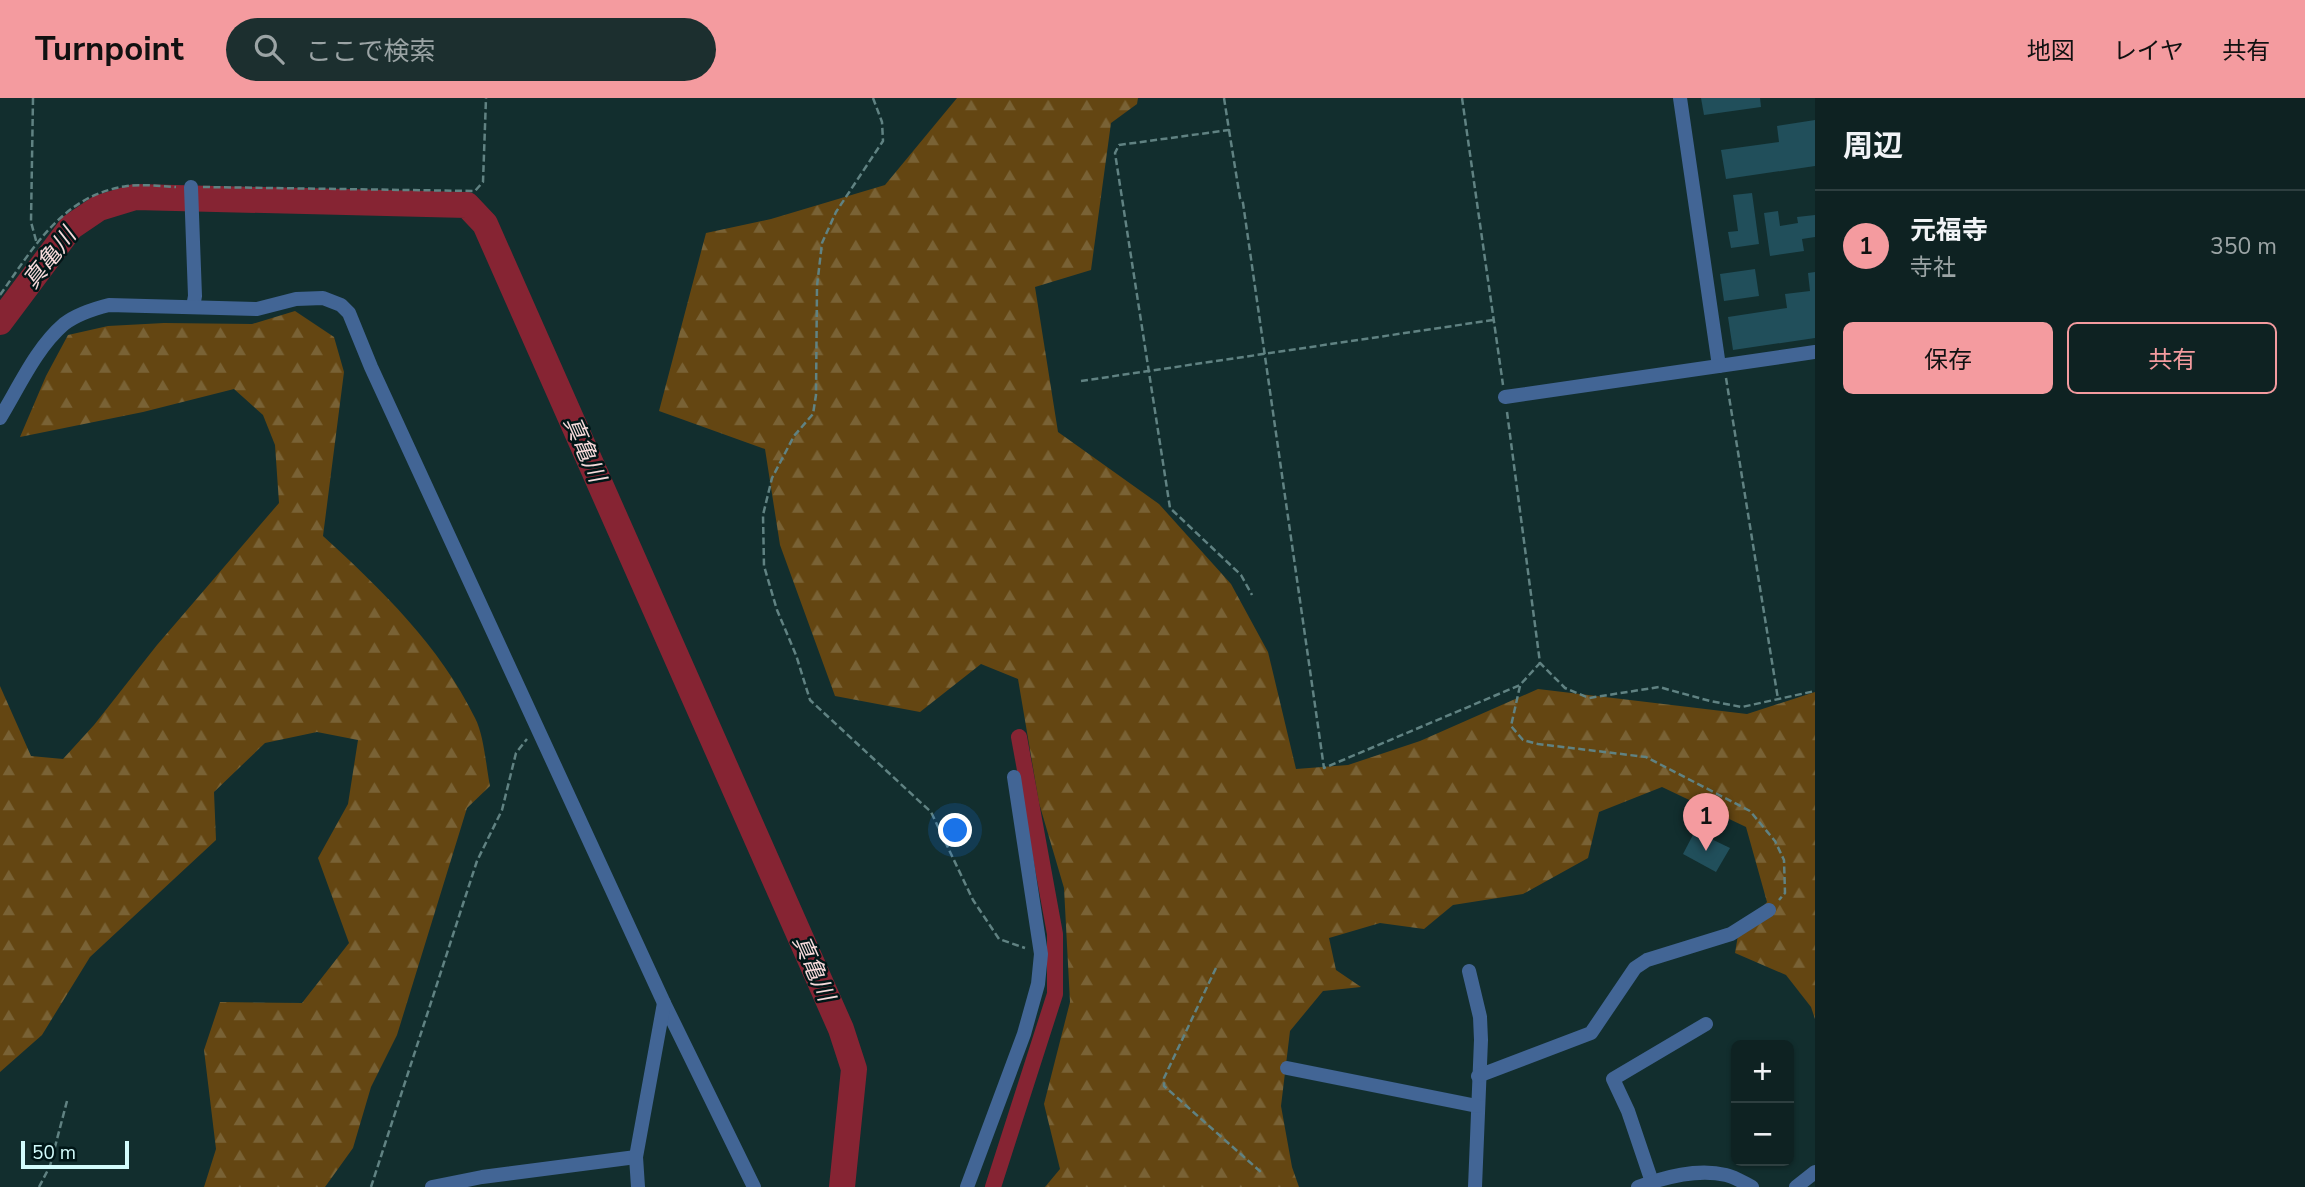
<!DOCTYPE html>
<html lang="ja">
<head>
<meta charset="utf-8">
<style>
  :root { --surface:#0e2222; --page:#1c2f2f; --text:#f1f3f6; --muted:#9ba4a5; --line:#2e3f40; --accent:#f49b9f }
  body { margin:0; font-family:"Nunito Sans","Noto Sans JP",sans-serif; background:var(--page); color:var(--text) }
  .controls { position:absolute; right:21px; bottom:21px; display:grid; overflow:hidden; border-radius:10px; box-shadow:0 2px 5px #0004 }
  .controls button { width:63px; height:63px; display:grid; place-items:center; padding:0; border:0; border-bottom:2px solid var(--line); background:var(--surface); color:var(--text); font:35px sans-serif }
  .scale { position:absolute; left:21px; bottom:18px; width:108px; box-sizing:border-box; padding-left:7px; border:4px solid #d3fcfc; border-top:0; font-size:19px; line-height:24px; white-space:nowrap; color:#d3fcfc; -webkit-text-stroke:5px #001617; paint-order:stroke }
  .you { position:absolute; left:956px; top:733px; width:24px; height:24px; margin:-18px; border:5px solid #fff; border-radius:50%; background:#1a73e8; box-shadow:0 0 0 10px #1a73e833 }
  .badge { display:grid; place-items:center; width:46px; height:46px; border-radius:50%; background:var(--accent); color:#111; font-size:23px; font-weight:700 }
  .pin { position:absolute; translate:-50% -58px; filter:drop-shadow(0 2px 4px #0008) }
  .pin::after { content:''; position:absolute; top:37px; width:24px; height:21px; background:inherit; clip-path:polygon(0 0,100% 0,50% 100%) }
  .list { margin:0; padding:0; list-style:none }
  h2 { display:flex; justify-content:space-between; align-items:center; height:91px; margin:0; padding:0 28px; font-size:30px }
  h2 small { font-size:23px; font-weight:400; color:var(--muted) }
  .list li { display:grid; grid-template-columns:46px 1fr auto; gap:21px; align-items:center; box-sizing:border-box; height:112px; padding:0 28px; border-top:2px solid var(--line) }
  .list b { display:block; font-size:26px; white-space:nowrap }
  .list p { margin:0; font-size:23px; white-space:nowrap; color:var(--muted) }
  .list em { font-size:23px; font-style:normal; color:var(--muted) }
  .actions { display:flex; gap:14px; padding:21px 28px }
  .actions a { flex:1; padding:16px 0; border:2px solid var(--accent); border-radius:10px; text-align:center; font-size:24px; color:var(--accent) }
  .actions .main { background:var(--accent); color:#111 }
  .icon { flex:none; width:38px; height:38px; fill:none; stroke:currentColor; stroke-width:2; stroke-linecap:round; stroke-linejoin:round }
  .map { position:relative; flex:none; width:1815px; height:1089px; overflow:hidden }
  header { display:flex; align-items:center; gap:42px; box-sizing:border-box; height:98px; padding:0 35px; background:var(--accent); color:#111 }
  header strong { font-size:33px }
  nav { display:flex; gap:38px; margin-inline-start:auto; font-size:24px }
  .search { width:490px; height:63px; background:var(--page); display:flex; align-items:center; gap:18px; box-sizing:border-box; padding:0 24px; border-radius:38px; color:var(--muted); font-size:26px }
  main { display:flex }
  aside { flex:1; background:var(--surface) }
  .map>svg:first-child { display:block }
  .forest { fill:url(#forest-firs) }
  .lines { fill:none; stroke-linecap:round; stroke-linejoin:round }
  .canal { stroke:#862433; stroke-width:16 }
  .river { stroke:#862433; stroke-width:26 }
  .building { fill:#214f5b }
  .path { stroke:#608282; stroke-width:2.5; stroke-dasharray:7 3.5; stroke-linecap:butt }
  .minor { stroke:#426595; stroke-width:14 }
  .labels { text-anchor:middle; stroke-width:5; stroke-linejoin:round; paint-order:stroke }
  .water-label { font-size:23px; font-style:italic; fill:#f7dadb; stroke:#001617 }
</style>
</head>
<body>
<header>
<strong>Turnpoint</strong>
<div class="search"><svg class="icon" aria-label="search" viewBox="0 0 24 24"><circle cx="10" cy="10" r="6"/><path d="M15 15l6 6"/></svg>ここで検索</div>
<nav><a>地図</a><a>レイヤ</a><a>共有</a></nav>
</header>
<main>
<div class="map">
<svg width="1815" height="1089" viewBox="0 0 1815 1089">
  <defs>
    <pattern id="forest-firs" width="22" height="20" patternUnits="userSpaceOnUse" patternTransform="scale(1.75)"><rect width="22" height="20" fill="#644612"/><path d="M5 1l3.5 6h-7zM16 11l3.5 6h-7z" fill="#796235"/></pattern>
  </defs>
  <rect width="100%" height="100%" fill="#122e2e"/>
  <g class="forest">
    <polygon points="957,0 1138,0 1137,6 1111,25 1091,172 1035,189 1058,334 1159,406 1231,486 1268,554 1296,671 1348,667 1420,643 1538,591 1747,616 1815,594 1815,921 1811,909 1786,877 1735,855 1738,837 1767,804 1746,729 1662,689 1599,714 1588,760 1523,796 1453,807 1424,831 1380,825 1329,840 1336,872 1361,889 1323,893 1290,933 1281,1008 1292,1069 1299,1089 1045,1089 1060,1071 1044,1006 1070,904 1064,790 1039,705 1018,581 981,566 920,614 835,598 780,447 765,351 659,313 706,135 771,121 885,87"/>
    <path d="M295,213L334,239L344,274L323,438C381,491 440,548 475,620C484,637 486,668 490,688L467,710L397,937L371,989L353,1050L325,1089H204L216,1051L204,952L220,904L302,905L349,845L318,760L348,706L358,642L317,634L265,645L214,694L216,742L90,859L42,937L0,974V588L31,658L63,661L94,627L157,547L279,405L275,347L263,317L234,291L143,314L20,339L46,278L68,237L108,228L164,225L252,226Z"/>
  </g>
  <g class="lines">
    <polyline class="canal" points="993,1089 1055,896 1055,836 1019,639"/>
    <polyline class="river" points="0,224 71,129 99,110 135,99 467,107 485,126 841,931 854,971 842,1089"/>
  </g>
  <g class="building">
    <polygon points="1701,0 1760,0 1761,9 1704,17"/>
    <polygon points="1815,22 1815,68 1726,81 1721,52 1779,44 1777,28"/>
    <polygon points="1752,95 1759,146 1731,150 1728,134 1738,133 1733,97"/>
    <polygon points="1778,113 1780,128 1798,125 1797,119 1815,117 1815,139 1802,141 1804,153 1770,158 1764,115"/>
    <polygon points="1755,171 1759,198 1724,203 1720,176"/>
    <polygon points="1815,174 1815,240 1733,252 1728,219 1787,210 1785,196 1810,193 1808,175"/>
    <polygon points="1695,733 1730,750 1716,774 1683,756"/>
  </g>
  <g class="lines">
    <g class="path">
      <polyline points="33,0 31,124 37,146"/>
      <polyline points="873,0 882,24 883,43 836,114 822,145 817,188 816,297 813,316 794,338 772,380 763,417 764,468 777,512 796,557 810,602 931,714 973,802 999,841 1025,850"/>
      <polyline points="1224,0 1229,32 1119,47 1115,55 1170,410 1241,477 1252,497"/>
      <polyline points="1462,0 1503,287"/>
      <polyline points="1229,32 1240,100 1243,105 1324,670 1520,587 1540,565"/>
      <polyline points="203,89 475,93 483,84 486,0"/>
      <path d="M0,197C34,149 63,97 127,88C143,86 160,88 176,89"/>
      <polyline points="1726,280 1778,601"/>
      <polyline points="1081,283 1493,222"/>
      <polyline points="1507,314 1540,565 1565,590 1589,600 1659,589 1710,603 1742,609 1815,593"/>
      <polyline points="1520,588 1511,628 1523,642 1538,646 1646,659 1750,713 1775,743 1784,762 1785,795 1779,802"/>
      <polyline points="1216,870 1164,980 1164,988 1262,1075"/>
      <polyline points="39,1089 50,1068 67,1003"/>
      <polyline points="371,1089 477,763 502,712 516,655 527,641"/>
    </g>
    <g class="minor">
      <polyline points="1680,0 1719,268"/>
      <polyline points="191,89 195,198 193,209"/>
      <polyline points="1505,299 1815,254"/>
      <path d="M0,320C19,289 36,250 64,226C77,216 93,211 109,207L257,211L296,201L323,200L341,207L349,215L371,269L664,905L754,1089"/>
      <polyline points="1469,873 1480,919 1481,942 1475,1089"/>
      <polyline points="1287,970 1477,1008"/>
      <polyline points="1478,978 1591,935 1635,870 1647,862 1731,836 1769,812"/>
      <polyline points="1652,1084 1628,1013 1613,981 1706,926"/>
      <polyline points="432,1089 482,1079 636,1059"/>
      <polyline points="638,1089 636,1059 664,905"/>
      <polyline points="967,1089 1024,936 1038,886 1041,856 1014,679"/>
      <path d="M1638,1089C1665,1079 1697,1070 1726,1077C1735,1079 1744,1085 1752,1089"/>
      <polyline points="1796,1089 1815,1074"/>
    </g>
  </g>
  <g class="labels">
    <g class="water-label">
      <text transform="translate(49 160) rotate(-52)" y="8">真亀川</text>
      <text transform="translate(585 351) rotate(66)" y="8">真亀川</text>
      <text transform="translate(814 870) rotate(66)" y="8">真亀川</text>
    </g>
  </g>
</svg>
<div class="controls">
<button>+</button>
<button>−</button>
</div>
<div class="scale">50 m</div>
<div class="you"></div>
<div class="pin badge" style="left:1706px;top:753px">1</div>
</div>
<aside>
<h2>周辺<small></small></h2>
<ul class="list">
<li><span class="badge">1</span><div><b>元福寺</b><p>寺社</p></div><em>350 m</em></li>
</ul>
<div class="actions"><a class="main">保存</a><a>共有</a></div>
</aside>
</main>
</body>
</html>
